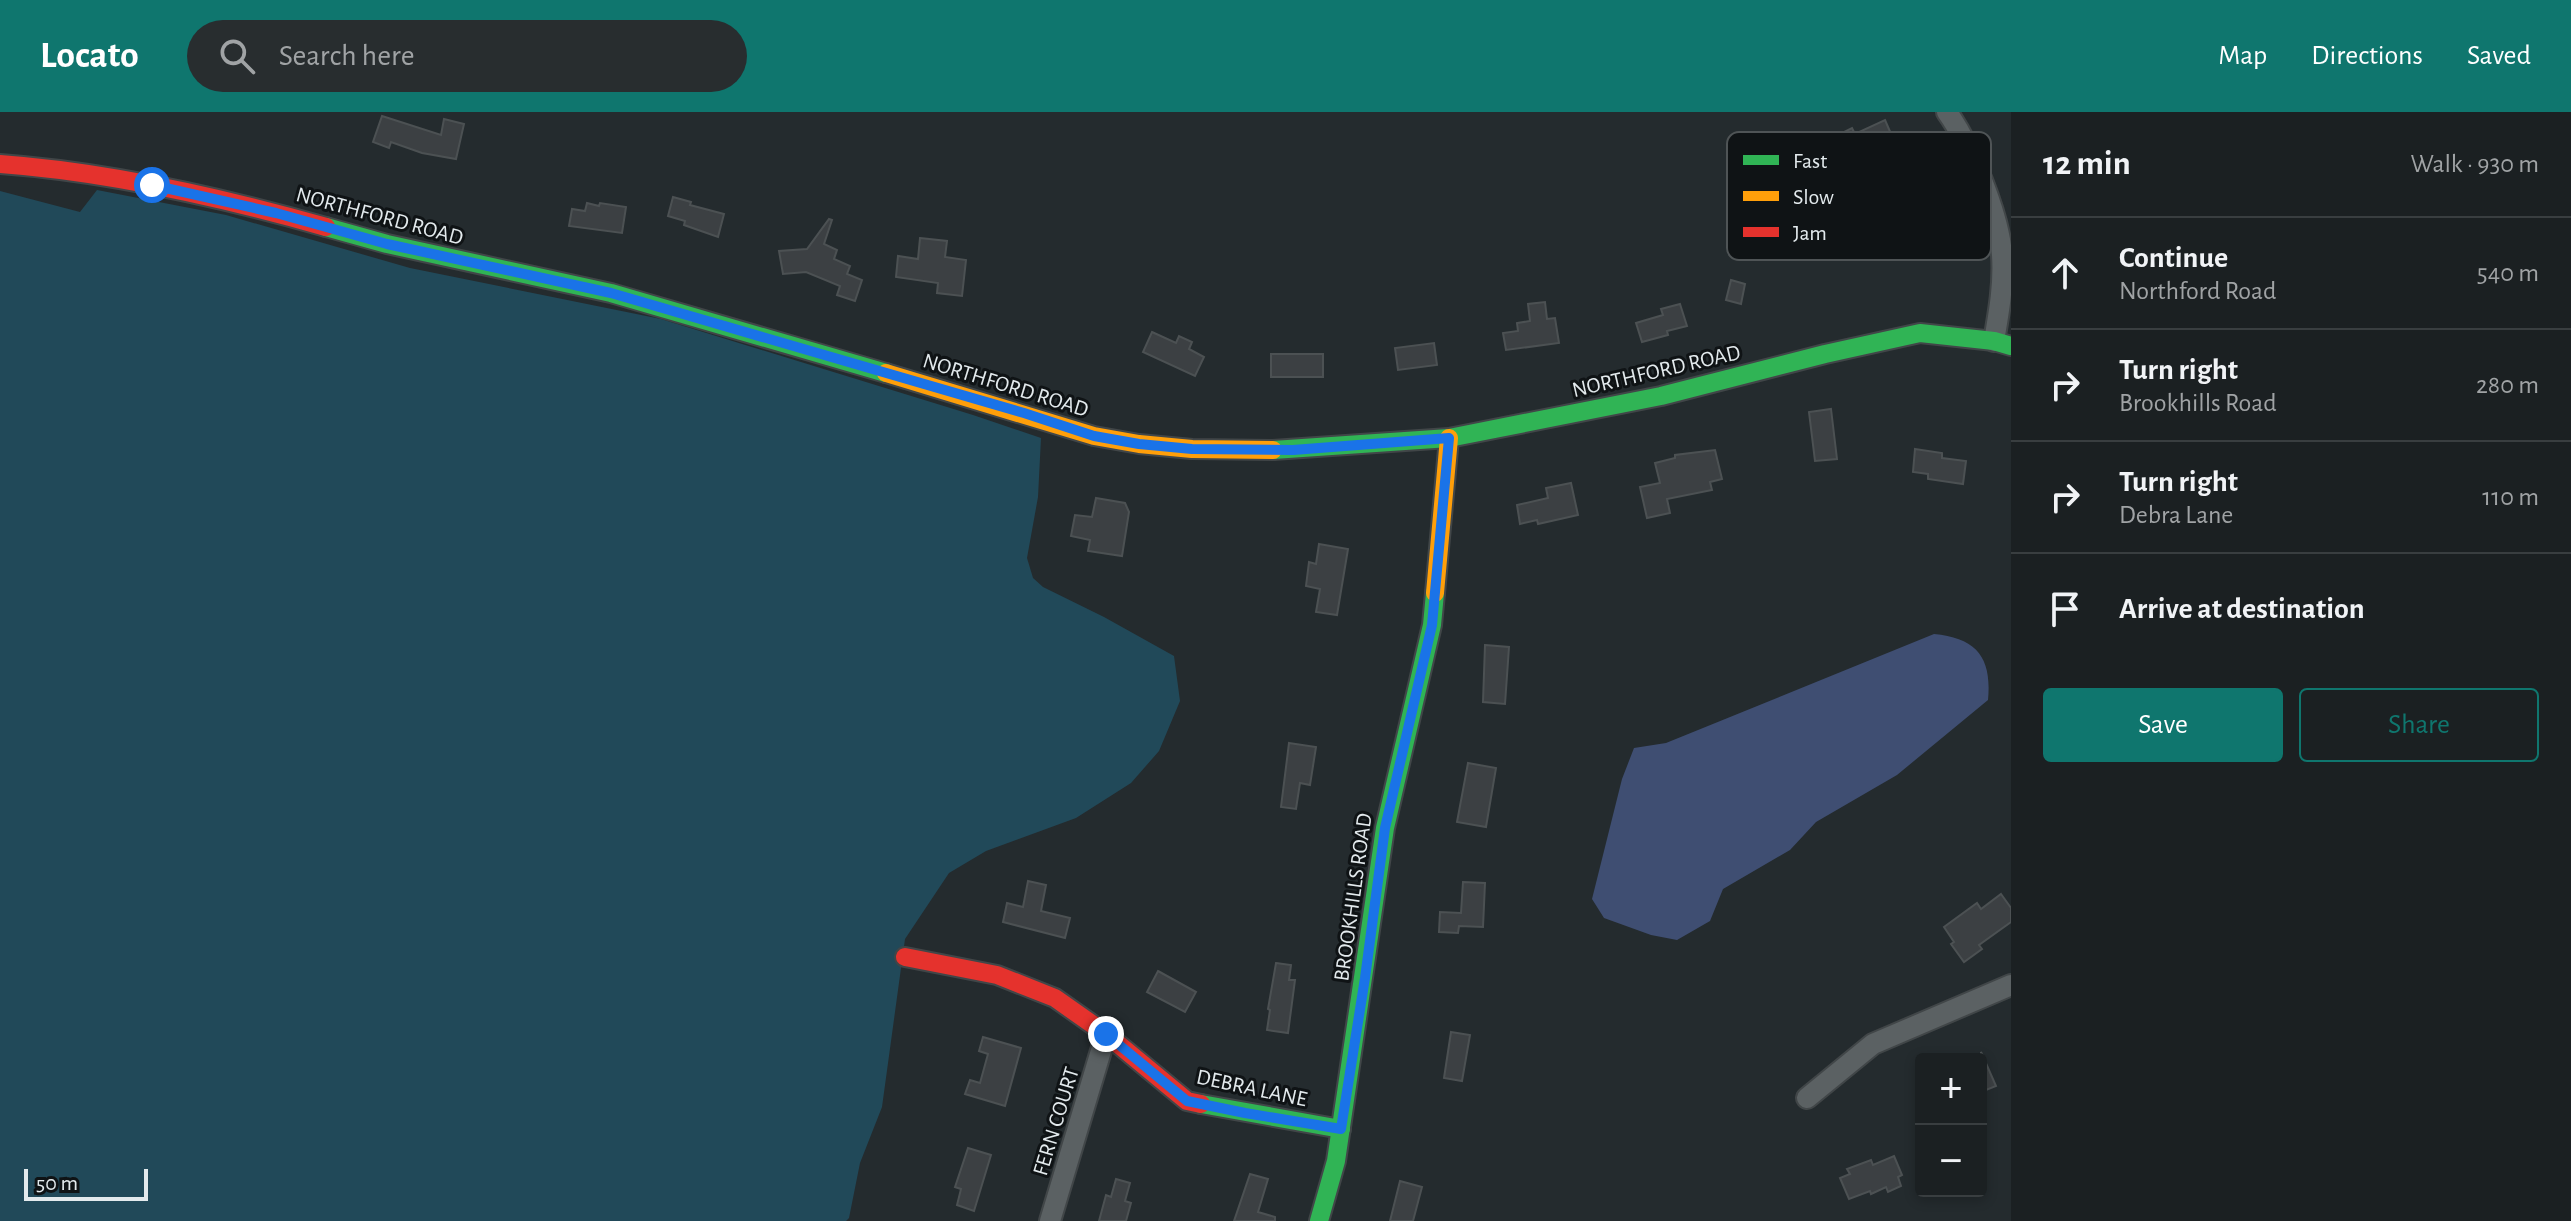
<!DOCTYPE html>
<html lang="en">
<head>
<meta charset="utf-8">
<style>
  :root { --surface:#1b2022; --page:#282d2f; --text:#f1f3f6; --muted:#a0a3a5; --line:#393e40; --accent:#0f766e }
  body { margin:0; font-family:"Alegreya Sans",sans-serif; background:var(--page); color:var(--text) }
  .controls { position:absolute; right:24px; bottom:24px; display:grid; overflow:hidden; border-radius:8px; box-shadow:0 4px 12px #0003 }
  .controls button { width:72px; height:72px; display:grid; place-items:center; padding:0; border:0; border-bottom:2px solid var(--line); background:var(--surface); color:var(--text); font:40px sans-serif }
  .scale { position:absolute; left:24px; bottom:20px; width:124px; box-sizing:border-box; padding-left:8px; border:4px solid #e3eaed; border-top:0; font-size:22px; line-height:28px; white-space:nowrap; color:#e3eaed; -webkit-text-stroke:6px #0f1315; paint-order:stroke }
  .stop { position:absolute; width:24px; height:24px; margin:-18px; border:6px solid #1a73e8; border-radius:50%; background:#fff }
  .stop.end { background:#1a73e8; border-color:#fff; box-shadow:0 2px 8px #0008 }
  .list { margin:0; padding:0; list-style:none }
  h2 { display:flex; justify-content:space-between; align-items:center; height:104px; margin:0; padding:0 32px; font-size:34px }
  h2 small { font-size:26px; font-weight:400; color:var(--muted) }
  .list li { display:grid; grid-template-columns:52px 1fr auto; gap:24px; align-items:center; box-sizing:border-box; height:112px; padding:0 32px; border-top:2px solid var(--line) }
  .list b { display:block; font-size:30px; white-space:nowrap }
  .list p { margin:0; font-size:26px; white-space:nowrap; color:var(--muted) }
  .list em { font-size:26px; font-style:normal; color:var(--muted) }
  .actions { display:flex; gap:16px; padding:24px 32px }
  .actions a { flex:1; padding:18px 0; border:2px solid var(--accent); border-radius:8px; text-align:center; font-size:28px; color:var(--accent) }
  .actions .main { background:var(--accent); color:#fff }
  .icon { flex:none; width:44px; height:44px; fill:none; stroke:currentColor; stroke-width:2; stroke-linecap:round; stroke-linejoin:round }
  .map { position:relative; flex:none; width:2011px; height:1109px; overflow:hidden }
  header { display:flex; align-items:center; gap:48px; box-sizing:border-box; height:112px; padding:0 40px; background:var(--accent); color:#fff }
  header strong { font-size:38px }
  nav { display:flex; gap:44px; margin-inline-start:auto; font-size:28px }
  .search { width:560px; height:72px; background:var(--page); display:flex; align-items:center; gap:20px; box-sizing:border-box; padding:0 28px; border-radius:44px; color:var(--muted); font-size:30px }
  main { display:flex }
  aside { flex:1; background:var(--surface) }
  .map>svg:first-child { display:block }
  .green { fill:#214959 }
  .water { fill:#3f4e72 }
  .building { fill:#3c4043; stroke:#4c5153; stroke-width:2 }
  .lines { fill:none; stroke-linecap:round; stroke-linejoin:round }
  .street-casing { stroke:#414648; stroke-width:24 }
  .fast-casing { stroke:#414648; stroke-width:22 }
  .slow-casing { stroke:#414648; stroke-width:22 }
  .jam-casing { stroke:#414648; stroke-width:22 }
  .street { stroke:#5b6163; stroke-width:20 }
  .fast { stroke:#30b455; stroke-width:18 }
  .slow { stroke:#ff9f0a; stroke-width:18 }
  .jam { stroke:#e5322d; stroke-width:18 }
  .route { stroke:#1a73e8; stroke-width:10 }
  .labels { text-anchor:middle; stroke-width:6; stroke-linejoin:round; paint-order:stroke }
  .street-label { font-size:22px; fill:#e3eaed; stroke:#0f1315 }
  .key { fill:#0f1315; stroke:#4f5456; stroke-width:2 }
  .key-label { font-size:22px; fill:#e3eaed }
</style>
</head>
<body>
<header>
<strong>Locato</strong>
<div class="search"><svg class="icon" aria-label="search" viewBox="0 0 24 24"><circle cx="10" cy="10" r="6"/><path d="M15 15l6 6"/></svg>Search here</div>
<nav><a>Map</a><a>Directions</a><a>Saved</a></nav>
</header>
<main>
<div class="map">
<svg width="2011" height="1109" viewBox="0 0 2011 1109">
  <rect width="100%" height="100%" fill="#242b2e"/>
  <polygon class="green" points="97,78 226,103 410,156 661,207 973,303 1041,326 1038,385 1027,446 1033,466 1043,475 1104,505 1174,544 1180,589 1159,639 1131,671 1076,706 986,739 949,761 905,827 882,995 860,1051 849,1106 846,1109 0,1109 0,79 80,100"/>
  <path class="water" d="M1934,522C1977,526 1992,546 1988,588L1897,663L1816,710L1790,738L1723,777L1710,809L1677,828L1651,823L1604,806L1592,787L1622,667L1634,636L1666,631Z"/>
  <g class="building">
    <polygon points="382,4 441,23 444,7 464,12 456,47 422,41 391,30 389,36 373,30"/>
    <polygon points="1885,8 1898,38 1887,43 1891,51 1869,62 1866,56 1858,60 1852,47 1846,50 1834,25 1852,16 1855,22"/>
    <polygon points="673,85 691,90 690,93 724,102 718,125 684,113 685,109 668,104"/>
    <polygon points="587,91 599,94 600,91 626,95 622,121 569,114 572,97 585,99"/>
    <polygon points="829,107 832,108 824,132 837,138 834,147 850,154 847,162 862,168 855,189 837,183 840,174 806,160 783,162 779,139 807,137"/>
    <polygon points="920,126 947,129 945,145 966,148 962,184 937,181 938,171 896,165 898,144 918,147"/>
    <polygon points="1731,168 1745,172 1741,192 1726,188"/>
    <polygon points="1545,190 1547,207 1555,206 1559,231 1506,238 1503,221 1518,219 1517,211 1530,209 1528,192"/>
    <polygon points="1680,192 1687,214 1667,219 1668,223 1642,230 1636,211 1663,203 1661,197"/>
    <polygon points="1152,220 1176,231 1179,224 1192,230 1189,237 1204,245 1195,264 1143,240"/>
    <polygon points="1434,231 1437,253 1398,258 1395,236"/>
    <rect x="1271" y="242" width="52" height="23"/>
    <polygon points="1831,297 1837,347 1815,349 1809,300"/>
    <polygon points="1915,337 1942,341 1942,346 1966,349 1963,372 1928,367 1928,362 1913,360"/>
    <polygon points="1715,338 1722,367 1710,370 1712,378 1667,387 1670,401 1647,406 1640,375 1660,371 1655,351 1675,346 1675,343"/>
    <polygon points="1571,371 1578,403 1538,412 1537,408 1520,412 1517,393 1548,386 1546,376"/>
    <polygon points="1096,386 1125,391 1129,400 1122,444 1088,439 1090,428 1071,424 1075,403 1092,405"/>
    <polygon points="1319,432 1348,437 1337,503 1316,500 1320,477 1306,474 1309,450 1316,452"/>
    <polygon points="1485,533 1509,535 1505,592 1483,590"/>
    <polygon points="1289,631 1316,635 1310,673 1300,671 1296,697 1281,695"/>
    <polygon points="1468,651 1496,656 1486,715 1457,710"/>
    <polygon points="1028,769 1046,773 1041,799 1070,806 1065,826 1003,810 1007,791 1023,795"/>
    <polygon points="1463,770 1485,771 1483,815 1459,814 1458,821 1439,820 1440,800 1461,801"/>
    <polygon points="2001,782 2011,796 2011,810 1979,833 1982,837 1964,850 1951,832 1954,830 1944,815 1977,791 1981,797"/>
    <polygon points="1276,851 1291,853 1289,868 1295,868 1288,921 1267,918 1270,898 1268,897"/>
    <polygon points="1158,859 1196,880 1185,900 1147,880"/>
    <polygon points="1451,920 1470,923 1462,969 1444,966"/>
    <polygon points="983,925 1021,936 1005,994 965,982 970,968 980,971 988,942 979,939"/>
    <polygon points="1981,940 1996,974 1981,980"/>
    <polygon points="968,1036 991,1043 974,1099 957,1093 961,1077 955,1075"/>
    <polygon points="1894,1044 1902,1063 1898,1065 1901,1074 1888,1080 1886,1075 1871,1082 1870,1079 1849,1087 1840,1066 1850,1062 1847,1057 1871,1048 1873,1053"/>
    <polygon points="1250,1062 1268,1067 1258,1100 1275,1105 1275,1109 1234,1109"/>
    <polygon points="1116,1067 1130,1071 1125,1089 1131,1091 1126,1109 1099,1109 1106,1083 1111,1085"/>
    <polygon points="1400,1069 1422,1075 1413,1109 1390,1109"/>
  </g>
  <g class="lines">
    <g class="street-casing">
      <g id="street">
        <path d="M1947,0C1970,32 1999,103 2002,143C2004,172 1999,200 1994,229"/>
        <polyline points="1807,986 1873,932 2011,873"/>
        <polyline points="1050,1109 1106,922"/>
      </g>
    </g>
    <g class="fast-casing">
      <g id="fast">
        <polyline points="326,115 387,132 611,181 886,261"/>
        <polyline points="1273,338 1449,326 1661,284 1825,242 1920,221 1994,229 2011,234"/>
        <polyline points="1201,992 1341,1017"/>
        <polyline points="1319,1109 1336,1049 1385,716 1432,513 1435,481"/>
      </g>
    </g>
    <g class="slow-casing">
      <g id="slow">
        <polyline points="886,261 1094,324 1139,332 1192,337 1273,338"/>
        <polyline points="1435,481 1449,326"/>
      </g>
    </g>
    <g class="jam-casing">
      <g id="jam">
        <path d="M0,52C110,60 220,85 326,115"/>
        <polyline points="905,845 997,863 1055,886 1106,922 1187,989 1201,992"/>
      </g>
    </g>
    <use href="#street" class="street"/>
    <use href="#fast" class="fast"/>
    <use href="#slow" class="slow"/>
    <use href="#jam" class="jam"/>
  </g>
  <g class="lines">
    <polyline class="route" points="152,73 276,101 387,132 611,181 1024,301 1094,324 1139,332 1192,337 1293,338 1449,326 1432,513 1385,716 1365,866 1341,1017 1245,1001 1187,989 1106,922"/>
  </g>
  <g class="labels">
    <g class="street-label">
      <text transform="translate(380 103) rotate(15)" y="8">NORTHFORD ROAD</text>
      <text transform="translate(1656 258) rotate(-13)" y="8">NORTHFORD ROAD</text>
      <text transform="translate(1006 272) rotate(17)" y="8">NORTHFORD ROAD</text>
      <text transform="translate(1352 785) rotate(-82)" y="8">BROOKHILLS ROAD</text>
      <text transform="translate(1252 975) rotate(12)" y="8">DEBRA LANE</text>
      <text transform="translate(1055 1009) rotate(-73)" y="8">FERN COURT</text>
    </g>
  </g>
  <rect x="1727" y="20" width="264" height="128" rx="12" class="key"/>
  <rect x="1743" y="43" width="36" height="10" fill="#30b455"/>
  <rect x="1743" y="79" width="36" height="10" fill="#ff9f0a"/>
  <rect x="1743" y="115" width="36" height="10" fill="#e5322d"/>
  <g class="key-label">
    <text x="1793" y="56">Fast</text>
    <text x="1793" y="92">Slow</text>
    <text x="1793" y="128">Jam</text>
  </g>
</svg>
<div class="controls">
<button>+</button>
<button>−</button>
</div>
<div class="scale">50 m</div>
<div class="stop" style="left:152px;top:73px"></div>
<div class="stop end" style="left:1106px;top:922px"></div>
</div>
<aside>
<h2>12 min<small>Walk · 930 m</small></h2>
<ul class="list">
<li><svg class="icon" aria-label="ahead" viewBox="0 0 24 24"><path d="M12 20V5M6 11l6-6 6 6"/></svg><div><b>Continue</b><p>Northford Road</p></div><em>540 m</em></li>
<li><svg class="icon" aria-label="right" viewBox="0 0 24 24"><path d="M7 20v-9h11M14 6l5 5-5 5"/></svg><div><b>Turn right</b><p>Brookhills Road</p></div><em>280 m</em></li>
<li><svg class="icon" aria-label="right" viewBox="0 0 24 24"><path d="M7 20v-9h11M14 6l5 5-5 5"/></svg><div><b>Turn right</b><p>Debra Lane</p></div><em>110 m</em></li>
<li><svg class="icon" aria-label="arrive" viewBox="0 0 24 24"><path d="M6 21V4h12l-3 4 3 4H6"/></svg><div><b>Arrive at destination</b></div></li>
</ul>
<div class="actions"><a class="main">Save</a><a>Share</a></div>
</aside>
</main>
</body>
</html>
